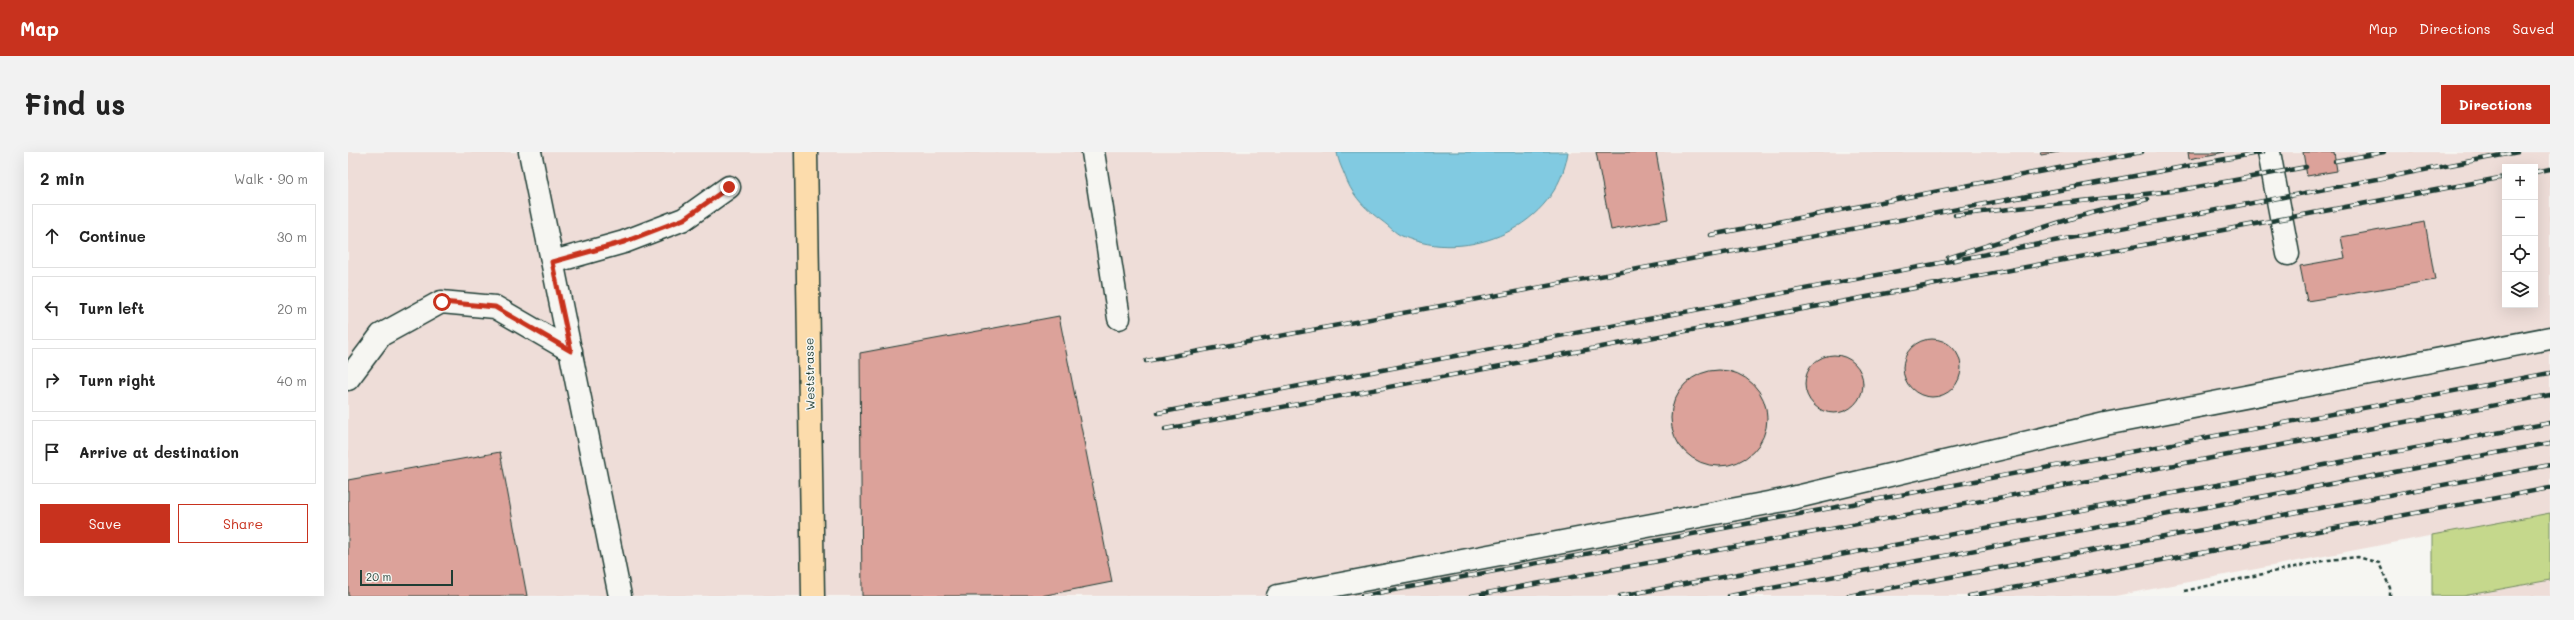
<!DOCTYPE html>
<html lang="en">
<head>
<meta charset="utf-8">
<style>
  :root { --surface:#fff; --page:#f2f2f2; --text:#222; --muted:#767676; --line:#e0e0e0; --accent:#c8321e }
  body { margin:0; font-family:Mali,sans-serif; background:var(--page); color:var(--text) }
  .controls { position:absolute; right:12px; top:12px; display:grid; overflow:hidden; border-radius:0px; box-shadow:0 4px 16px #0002 }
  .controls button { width:36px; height:36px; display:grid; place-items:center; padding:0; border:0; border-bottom:1px solid var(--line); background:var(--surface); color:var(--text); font:20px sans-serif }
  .scale { position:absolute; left:12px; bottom:10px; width:93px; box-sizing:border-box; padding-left:4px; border:2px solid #1f3d34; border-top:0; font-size:11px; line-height:14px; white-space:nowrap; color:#1f3d34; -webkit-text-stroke:3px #f6f6f2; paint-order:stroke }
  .stop { position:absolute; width:12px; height:12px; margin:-9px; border:3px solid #c8321e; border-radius:50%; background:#fff }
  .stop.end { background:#c8321e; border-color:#fff; box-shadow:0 1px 4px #0008 }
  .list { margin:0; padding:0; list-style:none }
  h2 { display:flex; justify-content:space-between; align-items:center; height:52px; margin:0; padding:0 16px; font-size:17px }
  h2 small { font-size:13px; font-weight:400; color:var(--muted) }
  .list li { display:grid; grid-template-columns:26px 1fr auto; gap:12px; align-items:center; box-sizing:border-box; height:64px; margin:0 8px 8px; padding:0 8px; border:1px solid var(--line); border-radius:0px }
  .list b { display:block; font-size:15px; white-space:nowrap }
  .list em { font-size:13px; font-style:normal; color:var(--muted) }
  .actions { display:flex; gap:8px; padding:12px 16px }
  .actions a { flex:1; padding:9px 0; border:1px solid var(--accent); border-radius:0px; text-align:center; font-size:14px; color:var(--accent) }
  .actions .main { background:var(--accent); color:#fff }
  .icon { flex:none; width:22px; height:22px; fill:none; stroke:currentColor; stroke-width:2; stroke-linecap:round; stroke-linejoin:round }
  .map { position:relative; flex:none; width:2202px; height:444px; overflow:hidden; border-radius:0px }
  header { display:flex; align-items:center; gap:24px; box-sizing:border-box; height:56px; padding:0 20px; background:var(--accent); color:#fff }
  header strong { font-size:19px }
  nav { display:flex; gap:22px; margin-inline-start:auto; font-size:14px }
  .intro { display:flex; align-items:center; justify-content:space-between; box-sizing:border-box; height:96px; padding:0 24px }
  h1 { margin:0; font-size:28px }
  .button { padding:10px 18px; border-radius:0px; background:var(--accent); color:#fff; font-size:14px; font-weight:700 }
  main { display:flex; gap:24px; padding:0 24px }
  aside { flex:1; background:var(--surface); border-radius:0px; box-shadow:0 4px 16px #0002 }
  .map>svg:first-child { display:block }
  .built { fill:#eeddd8; fill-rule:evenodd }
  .green { fill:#c5d88c; stroke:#728a60 }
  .water { fill:#81cae1; stroke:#5a929c }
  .building { fill:#dca29a; stroke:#1f3d34 }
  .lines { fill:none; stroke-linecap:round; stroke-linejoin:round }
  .minor-casing { stroke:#1f3d34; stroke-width:25 }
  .major-casing { stroke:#1f3d34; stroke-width:25 }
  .path { stroke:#1f3d34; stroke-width:2.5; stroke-dasharray:4 3; stroke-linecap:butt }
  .minor { stroke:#f6f6f2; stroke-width:22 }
  .major { stroke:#fcdcac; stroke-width:22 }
  .rail-casing { stroke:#1f3d34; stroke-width:4.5 }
  .rail { stroke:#f6f6f2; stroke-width:3; stroke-dasharray:9; stroke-linecap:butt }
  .route { stroke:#c8321e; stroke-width:5 }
  .labels { text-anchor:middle; stroke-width:3; stroke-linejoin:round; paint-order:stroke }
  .street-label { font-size:12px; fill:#1f3d34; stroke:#f6f6f2 }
</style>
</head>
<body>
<header>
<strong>Map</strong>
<nav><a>Map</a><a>Directions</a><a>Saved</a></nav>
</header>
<div class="intro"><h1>Find us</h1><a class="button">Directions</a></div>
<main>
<aside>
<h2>2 min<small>Walk · 90 m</small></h2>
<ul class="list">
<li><svg class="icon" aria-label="ahead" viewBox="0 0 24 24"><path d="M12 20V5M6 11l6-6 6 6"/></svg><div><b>Continue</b></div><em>30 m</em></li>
<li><svg class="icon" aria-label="left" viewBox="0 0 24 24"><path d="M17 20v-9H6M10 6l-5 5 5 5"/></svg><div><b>Turn left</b></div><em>20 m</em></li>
<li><svg class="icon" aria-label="right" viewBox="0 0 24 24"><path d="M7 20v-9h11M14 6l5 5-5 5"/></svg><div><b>Turn right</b></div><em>40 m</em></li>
<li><svg class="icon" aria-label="arrive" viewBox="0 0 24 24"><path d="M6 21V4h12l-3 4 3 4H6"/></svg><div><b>Arrive at destination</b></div></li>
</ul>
<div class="actions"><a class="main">Save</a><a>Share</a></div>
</aside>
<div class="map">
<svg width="2202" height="444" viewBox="0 0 2202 444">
  <rect width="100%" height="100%" fill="#f6f6f2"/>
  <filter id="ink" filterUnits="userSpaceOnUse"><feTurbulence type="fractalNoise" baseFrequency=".025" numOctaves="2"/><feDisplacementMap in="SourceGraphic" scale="8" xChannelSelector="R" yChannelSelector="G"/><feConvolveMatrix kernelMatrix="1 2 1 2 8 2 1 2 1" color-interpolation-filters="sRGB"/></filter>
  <g filter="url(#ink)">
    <g class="built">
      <path d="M0,0H2202V361L1767,444H0ZM2157,15H2187V153H2157Z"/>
      <polygon points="2202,428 2202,444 2115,444"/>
    </g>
    <polygon class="green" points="2202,361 2202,428 2115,444 2084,444 2084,383"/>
    <path class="water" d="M989,0H1220C1209,75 1120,113 1054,84C1047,81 1041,74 1034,69C1019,58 1007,47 999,29C996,20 990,10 989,0Z"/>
    <g class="building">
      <polygon points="1248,0 1308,0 1320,67 1263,78"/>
      <polygon points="1692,0 1711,0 1693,3"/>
      <polygon points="1840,0 1877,0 1841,7"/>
      <polygon points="1955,0 1986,0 1989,19 1959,24"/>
      <polygon points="2077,70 2087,128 1959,149 1952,114 1997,106 1993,85"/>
      <polygon points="711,164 764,430 693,444 514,444 512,201"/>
      <circle cx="1584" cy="216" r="29"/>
      <circle cx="1486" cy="232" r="29"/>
      <circle cx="1371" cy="266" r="48"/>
      <polygon points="152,300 179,444 0,444 0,328"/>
    </g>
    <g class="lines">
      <g class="minor-casing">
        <g id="minor">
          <polyline points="182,0 272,444"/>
          <polyline points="745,0 771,166"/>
          <polyline points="1921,0 1940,102"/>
          <polyline points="205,110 276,90 336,67 381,35"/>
          <polyline points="0,227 33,183 93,150 147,155 223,199"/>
          <polyline points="930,444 1436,348 1757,272 2202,186"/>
        </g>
      </g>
      <g class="major-casing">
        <polyline id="major" points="458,0 465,444"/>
      </g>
      <polyline class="path" points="1836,439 1980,408 2010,405 2031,411 2042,436 2042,444"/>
      <use href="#minor" class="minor"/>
      <use href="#major" class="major"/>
      <g class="rail-casing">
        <g id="rail">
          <polyline points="1987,9 2036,0"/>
          <polyline points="2187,20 2202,17"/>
          <polyline points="1607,63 1833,38 1958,15"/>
          <polyline points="1362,83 1794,0"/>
          <polyline points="1600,106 1728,65 1800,47"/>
          <polyline points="798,209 1915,0"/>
          <polyline points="810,261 2170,0"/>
          <polyline points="817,277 2157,25"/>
          <polyline points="1014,444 2202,221"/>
          <polyline points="1123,444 2202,243"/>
          <polyline points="1272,444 2202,271"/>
          <polyline points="1381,444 2202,291"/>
          <polyline points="1500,444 2202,313"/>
          <polyline points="1621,444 2202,336"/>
        </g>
      </g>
      <use href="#rail" class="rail"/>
    </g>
  </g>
  <g class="lines" filter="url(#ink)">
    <polyline class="route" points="94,150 147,155 223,199 204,110 276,90 336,67 381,35"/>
  </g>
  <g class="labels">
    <g class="street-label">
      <text transform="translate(462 222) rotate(-91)" y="4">Weststrasse</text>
    </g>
  </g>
</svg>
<div class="controls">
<button>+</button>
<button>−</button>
<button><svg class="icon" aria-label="locate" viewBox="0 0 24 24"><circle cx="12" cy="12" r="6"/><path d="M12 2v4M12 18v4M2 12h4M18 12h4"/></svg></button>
<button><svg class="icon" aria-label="layers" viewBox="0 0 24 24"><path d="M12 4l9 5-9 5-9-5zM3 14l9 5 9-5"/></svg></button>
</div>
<div class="scale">20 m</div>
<div class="stop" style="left:94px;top:150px"></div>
<div class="stop end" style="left:381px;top:35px"></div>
</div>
</main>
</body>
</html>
